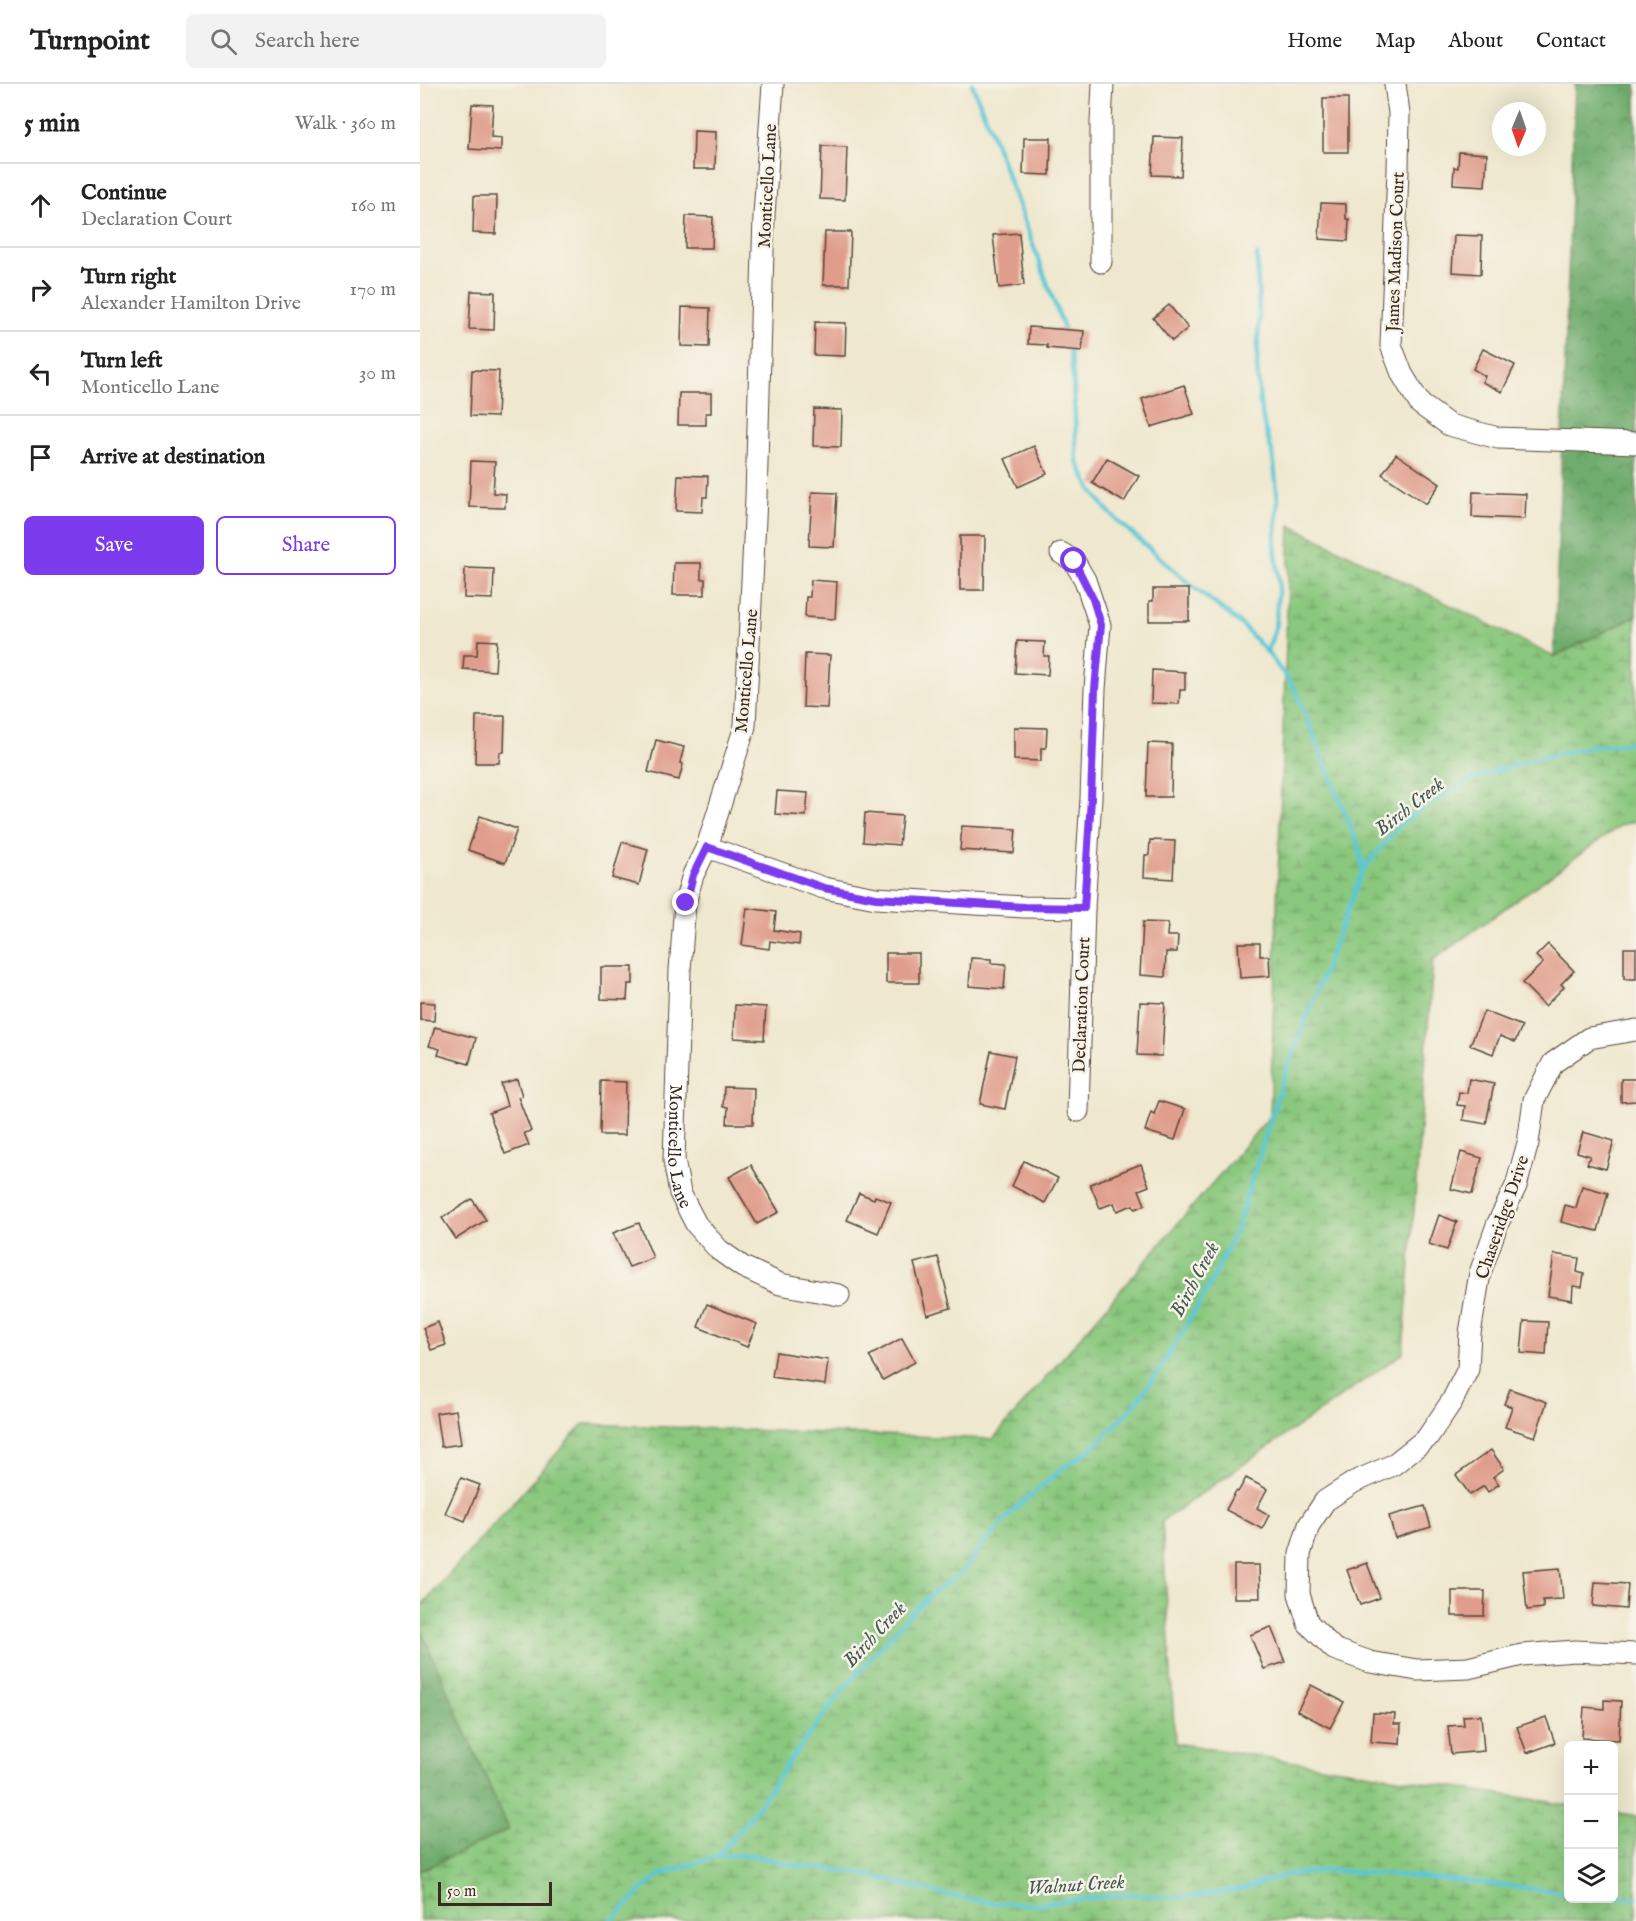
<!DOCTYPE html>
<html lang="en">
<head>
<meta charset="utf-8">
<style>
  :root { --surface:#fff; --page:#f2f2f2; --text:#222; --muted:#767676; --line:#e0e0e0; --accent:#7c3aed }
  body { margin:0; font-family:"IM FELL English",serif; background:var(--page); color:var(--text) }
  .controls { position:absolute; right:18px; bottom:18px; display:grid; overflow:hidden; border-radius:9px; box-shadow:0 6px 24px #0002 }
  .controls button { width:54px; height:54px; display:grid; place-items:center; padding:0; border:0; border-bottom:2px solid var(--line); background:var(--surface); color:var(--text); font:30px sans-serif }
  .compass { position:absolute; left:1072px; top:18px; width:54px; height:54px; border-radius:50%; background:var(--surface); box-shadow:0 6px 24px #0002; rotate:182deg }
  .scale { position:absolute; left:18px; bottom:15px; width:114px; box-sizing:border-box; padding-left:6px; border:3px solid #3b2a1e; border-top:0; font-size:16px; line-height:21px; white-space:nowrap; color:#3b2a1e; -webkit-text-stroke:4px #f7f3e8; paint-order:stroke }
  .stop { position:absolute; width:18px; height:18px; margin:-14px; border:4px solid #7c3aed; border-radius:50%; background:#fff }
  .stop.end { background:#7c3aed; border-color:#fff; box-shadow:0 2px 6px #0008 }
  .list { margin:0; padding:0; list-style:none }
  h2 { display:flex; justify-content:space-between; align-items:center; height:78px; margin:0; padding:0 24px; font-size:26px }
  h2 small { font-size:20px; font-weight:400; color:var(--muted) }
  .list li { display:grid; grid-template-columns:39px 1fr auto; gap:18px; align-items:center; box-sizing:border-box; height:84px; padding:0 24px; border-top:2px solid var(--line) }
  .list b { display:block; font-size:22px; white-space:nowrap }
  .list p { margin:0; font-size:20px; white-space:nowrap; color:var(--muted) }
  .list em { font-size:20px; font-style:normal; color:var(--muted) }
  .actions { display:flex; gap:12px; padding:18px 24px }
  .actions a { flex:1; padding:14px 0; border:2px solid var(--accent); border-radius:9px; text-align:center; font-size:21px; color:var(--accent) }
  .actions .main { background:var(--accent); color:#fff }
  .icon { flex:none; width:33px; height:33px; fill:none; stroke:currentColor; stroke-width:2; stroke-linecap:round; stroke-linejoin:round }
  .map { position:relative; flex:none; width:1216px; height:1837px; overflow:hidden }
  header { display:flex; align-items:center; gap:36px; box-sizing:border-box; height:84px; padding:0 30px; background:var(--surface); border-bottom:2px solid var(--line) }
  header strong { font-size:28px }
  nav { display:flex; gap:33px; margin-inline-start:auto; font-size:21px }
  .search { width:420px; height:54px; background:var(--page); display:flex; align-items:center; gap:15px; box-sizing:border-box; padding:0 21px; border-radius:9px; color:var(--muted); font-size:22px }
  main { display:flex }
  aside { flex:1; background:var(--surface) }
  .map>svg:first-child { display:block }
  .forest { fill:url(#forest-crowns); stroke:#556b46; stroke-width:1.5 }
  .wetland { fill:url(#wetland-marsh); stroke:#62794e; stroke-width:1.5 }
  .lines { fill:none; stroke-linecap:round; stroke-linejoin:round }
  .stream { stroke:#5cc7d5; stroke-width:4.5 }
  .building { fill:#e09d8c }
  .minor-casing { stroke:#564639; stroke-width:23 }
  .minor { stroke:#fff; stroke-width:21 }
  .route { stroke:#7c3aed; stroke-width:8 }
  .labels { text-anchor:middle; stroke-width:5; stroke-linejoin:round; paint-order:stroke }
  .street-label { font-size:18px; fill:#3b2a1e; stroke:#f7f3e8 }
  .water-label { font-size:20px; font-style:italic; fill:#455955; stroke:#f7f3e8 }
</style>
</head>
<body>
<header>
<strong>Turnpoint</strong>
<div class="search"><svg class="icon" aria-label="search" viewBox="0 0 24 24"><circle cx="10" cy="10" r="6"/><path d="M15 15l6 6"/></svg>Search here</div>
<nav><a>Home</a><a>Map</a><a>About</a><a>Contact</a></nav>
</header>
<main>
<aside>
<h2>5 min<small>Walk · 360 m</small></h2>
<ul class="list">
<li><svg class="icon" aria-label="ahead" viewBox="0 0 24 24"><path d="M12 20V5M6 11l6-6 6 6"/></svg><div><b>Continue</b><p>Declaration Court</p></div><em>160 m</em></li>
<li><svg class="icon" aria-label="right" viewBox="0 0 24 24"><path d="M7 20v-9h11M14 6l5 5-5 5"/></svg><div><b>Turn right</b><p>Alexander Hamilton Drive</p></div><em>170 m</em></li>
<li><svg class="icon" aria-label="left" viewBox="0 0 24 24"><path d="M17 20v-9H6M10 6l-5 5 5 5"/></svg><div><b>Turn left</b><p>Monticello Lane</p></div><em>30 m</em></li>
<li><svg class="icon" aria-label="arrive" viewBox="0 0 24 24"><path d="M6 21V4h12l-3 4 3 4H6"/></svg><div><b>Arrive at destination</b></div></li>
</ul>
<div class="actions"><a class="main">Save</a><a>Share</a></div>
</aside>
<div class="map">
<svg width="1216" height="1837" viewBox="0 0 1216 1837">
  <defs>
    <pattern id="forest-crowns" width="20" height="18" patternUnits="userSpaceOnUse" patternTransform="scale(1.5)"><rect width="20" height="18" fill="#6fac6d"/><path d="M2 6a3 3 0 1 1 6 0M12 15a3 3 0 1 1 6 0" fill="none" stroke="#5c8c59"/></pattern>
    <pattern id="wetland-marsh" width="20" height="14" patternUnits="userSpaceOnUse" patternTransform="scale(1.5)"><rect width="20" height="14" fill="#8ac87e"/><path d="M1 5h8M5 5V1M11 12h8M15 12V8" fill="none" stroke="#72a367"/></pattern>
  </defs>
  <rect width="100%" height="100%" fill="#f7f3e8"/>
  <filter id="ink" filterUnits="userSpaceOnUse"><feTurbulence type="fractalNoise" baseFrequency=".0167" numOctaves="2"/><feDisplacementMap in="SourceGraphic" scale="12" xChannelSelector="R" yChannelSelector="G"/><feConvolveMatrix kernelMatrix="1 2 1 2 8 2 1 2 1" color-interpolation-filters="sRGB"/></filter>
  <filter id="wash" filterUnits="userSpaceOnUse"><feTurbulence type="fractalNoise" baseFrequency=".008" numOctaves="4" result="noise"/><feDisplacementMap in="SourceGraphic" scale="24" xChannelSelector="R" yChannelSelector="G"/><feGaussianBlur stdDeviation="1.35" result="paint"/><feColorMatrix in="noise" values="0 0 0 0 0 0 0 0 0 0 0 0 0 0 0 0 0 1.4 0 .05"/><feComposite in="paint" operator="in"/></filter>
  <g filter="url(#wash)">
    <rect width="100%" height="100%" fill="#efe8cf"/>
    <g class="forest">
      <polygon points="1155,0 1216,0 1216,532 1134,573"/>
      <polygon points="0,1544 89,1746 0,1787"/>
    </g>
    <polygon class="wetland" points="870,441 1134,573 1216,532 1216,737 1201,741 1013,876 983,1269 742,1437 755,1659 1148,1721 1148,1814 1194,1814 1194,1728 1216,1732 1216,1837 0,1837 0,1787 89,1746 0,1544 0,1523 163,1340 573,1355 850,1032"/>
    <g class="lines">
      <g class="stream">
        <polyline points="552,0 568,39 646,250"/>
        <polyline points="837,171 839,232 837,280 840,320 845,345 853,371 858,416 855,461 859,498 855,546 847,568"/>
        <polyline points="649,261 653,293 657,377 671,405 686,425 699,438 771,501 821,540 847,568 875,605 938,761 943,785"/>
        <polyline points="297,1772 327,1738 370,1676 423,1606 490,1530 514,1508 541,1489 567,1456 592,1428 640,1386 670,1366 714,1322 742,1282 789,1203 817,1144 861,1001 943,785 982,739 1012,718 1050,696 1103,678 1169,663 1216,658"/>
        <polyline points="1194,1813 1216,1814"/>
        <polyline points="189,1837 195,1833 224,1804 242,1790 297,1772 330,1771 374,1781 441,1789 529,1812 573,1819 619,1820 709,1810 754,1813 777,1812 821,1805 865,1791 910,1786 1045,1797 1148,1809"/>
      </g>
    </g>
    <g id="blocks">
      <g class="building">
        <rect x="903" y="14" width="25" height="54"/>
        <polygon points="52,20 73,21 71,53 81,54 81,67 49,65"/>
        <polygon points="274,47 296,48 295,85 273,85"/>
        <polygon points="734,53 763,54 761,92 732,91"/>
        <polygon points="604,54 631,54 630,91 603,90"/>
        <polygon points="402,62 427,63 425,116 400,115"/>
        <polygon points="1039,68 1067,70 1065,102 1033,100 1034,83 1038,84"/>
        <polygon points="54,112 77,112 76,150 53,149"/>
        <polygon points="901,119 926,120 926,135 929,135 928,157 899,155"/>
        <polygon points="266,132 293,133 292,164 265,164"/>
        <polygon points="405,148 431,148 429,201 403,201"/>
        <polygon points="599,149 604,201 579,204 573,151"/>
        <polygon points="1034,151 1062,152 1061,190 1032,188"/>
        <polygon points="51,207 75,208 74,246 49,245"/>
        <polygon points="749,221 768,244 752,257 733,234"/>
        <polygon points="262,223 290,224 289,263 261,262"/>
        <polygon points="395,238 426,239 425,272 394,271"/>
        <polygon points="609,243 664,247 662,267 627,264 627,261 608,260"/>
        <polygon points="1063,265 1095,281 1082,308 1062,298 1065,292 1053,285"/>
        <polygon points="52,286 79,287 77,333 50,332"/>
        <polygon points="764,301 774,330 731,343 722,315"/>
        <polygon points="259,309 291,309 291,329 286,329 286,341 258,341"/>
        <polygon points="394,325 422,326 421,363 393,362"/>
        <polygon points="614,362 627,390 598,403 585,375"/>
        <polygon points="976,370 1020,400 1006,420 962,390"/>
        <polygon points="687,374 719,392 704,418 672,399"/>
        <polygon points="51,377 75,378 73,409 86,410 85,424 49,423"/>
        <polygon points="258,391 288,392 287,413 283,413 282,428 256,427"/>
        <polygon points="392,408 417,409 414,463 389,462"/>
        <polygon points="1053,408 1106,410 1105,435 1052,433"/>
        <polygon points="540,452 565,452 564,506 540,506"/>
        <polygon points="254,479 281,479 281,495 285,495 285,511 253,511"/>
        <polygon points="45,484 74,485 73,515 44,514"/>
        <polygon points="391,496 417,498 415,535 385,533 386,513 390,513"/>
        <polygon points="733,505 769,505 769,537 729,537 729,517 733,517"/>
        <polygon points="58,556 77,557 75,587 43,585 44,571 57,571"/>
        <polygon points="597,557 625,558 624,572 629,572 628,591 595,589"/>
        <polygon points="385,570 410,571 407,624 383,623"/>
        <polygon points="732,586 765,588 765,606 760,606 759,620 731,619"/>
        <polygon points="56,632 85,632 84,668 80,668 79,679 55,679"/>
        <polygon points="594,643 627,644 626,664 621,664 621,677 594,676"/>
        <polygon points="236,656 264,663 260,679 263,680 259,696 228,688"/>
        <polygon points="728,659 752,660 751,713 726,713"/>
        <polygon points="357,707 388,709 386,732 355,730"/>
        <polygon points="445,729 482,732 479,761 443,758"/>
        <polygon points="60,732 97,745 85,779 48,766"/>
        <polygon points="542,742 596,745 594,769 540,766"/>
        <polygon points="730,756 755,757 753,795 724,793 725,771 729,771"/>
        <polygon points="202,758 228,765 219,801 192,794"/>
        <polygon points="327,824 356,828 354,846 380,850 379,861 350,857 349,865 322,861"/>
        <polygon points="723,838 748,839 747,852 758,852 757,868 746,868 745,893 720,891"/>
        <polygon points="818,859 840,859 840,872 849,872 850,892 820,894"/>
        <polygon points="1128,860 1154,887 1141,900 1144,903 1125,922 1102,899 1123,879 1116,872"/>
        <rect x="1204" y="864" width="12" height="31"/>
        <rect x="466" y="869" width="33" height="30"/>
        <polygon points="551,874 571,875 571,879 586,880 584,905 549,902"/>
        <polygon points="181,883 213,883 213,900 208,900 207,916 181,915"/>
        <polygon points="0,918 15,919 14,937 0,936"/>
        <polygon points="720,918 745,919 742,972 717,971"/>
        <polygon points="315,921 346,923 344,956 314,954"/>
        <polygon points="1064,927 1102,942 1095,958 1080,952 1073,970 1050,961"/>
        <polygon points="15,943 56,954 49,980 18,971 20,965 9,962"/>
        <polygon points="571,967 595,972 585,1025 560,1020"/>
        <polygon points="97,995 102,1012 98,1013 111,1047 104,1049 109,1061 85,1070 69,1029 87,1022 81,1000"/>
        <polygon points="1049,995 1074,1000 1066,1040 1043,1036 1045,1022 1037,1021 1039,1008 1047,1009"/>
        <polygon points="1201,995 1216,995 1216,1017 1201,1018"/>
        <polygon points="181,997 206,998 205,1051 180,1051"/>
        <polygon points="304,1003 334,1004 333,1040 307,1040 308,1023 303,1023"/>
        <polygon points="739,1017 765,1025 755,1056 725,1047 731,1028 734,1030"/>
        <polygon points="1163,1048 1194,1057 1186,1085 1167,1080 1170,1072 1157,1068"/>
        <polygon points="1041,1068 1062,1074 1052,1110 1031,1105"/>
        <polygon points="604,1077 638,1094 625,1119 592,1102"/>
        <polygon points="721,1080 729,1102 719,1106 725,1121 715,1125 713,1121 697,1127 694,1119 680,1124 670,1100"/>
        <polygon points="331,1081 359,1128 337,1140 309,1093"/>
        <polygon points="1162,1102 1188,1109 1178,1147 1141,1138 1145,1121 1156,1124"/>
        <polygon points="439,1109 454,1115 455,1112 471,1118 458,1149 427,1136"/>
        <polygon points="52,1115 66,1136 36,1155 22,1134"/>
        <polygon points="1019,1131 1037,1138 1027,1166 1009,1160"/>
        <polygon points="219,1139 233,1174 209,1183 193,1149"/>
        <polygon points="1134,1170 1159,1174 1157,1188 1164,1190 1162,1203 1153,1202 1152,1216 1128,1212"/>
        <polygon points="518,1173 531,1224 507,1231 494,1179"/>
        <polygon points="287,1220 337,1240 327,1263 278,1243"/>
        <polygon points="1104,1237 1128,1238 1126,1271 1101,1269"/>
        <polygon points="18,1238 26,1261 11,1266 3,1244"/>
        <polygon points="482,1254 495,1278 463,1296 449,1272"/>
        <polygon points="356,1268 408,1276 405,1301 352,1293"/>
        <polygon points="1090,1305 1127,1318 1115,1353 1085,1343 1092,1323 1084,1320"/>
        <polygon points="36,1326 41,1360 21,1363 16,1329"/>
        <polygon points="1071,1366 1084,1385 1073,1393 1079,1400 1068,1408 1064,1402 1050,1411 1036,1391"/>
        <polygon points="41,1394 60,1401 45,1437 25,1429"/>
        <polygon points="826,1394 847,1405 837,1424 849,1431 842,1445 806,1426 816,1407 818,1408"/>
        <polygon points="1005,1422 1011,1443 975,1454 969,1432"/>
        <polygon points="947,1479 960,1514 940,1521 927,1486"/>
        <polygon points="814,1481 839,1481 840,1514 814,1514"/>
        <polygon points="1140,1484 1143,1515 1123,1516 1123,1524 1107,1526 1103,1487"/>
        <polygon points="1175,1498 1208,1500 1206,1525 1173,1522"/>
        <polygon points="1032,1507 1065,1507 1064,1532 1032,1532"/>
        <polygon points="851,1543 865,1578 844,1585 830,1551"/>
        <polygon points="891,1601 924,1618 910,1644 877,1627"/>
        <polygon points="1184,1616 1201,1617 1199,1656 1162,1654 1164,1623 1184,1625"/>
        <polygon points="953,1629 975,1630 974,1640 981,1640 980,1660 951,1658"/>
        <polygon points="1061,1631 1064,1667 1031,1670 1028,1642 1044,1641 1043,1632"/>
        <polygon points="1126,1633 1135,1659 1107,1669 1097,1643"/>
      </g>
    </g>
  </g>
  <g filter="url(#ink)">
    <use href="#blocks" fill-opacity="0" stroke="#564639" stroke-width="1.5"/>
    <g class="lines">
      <g class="minor-casing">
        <g id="minor">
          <path id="s1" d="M353,0L344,131L336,414L325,642L287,763L273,791L265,819L260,886L254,1076L260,1109L276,1140L299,1166L323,1183L360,1200L419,1211"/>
          <polyline points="975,0 979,29 978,86 971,261 982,290 1000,320 1029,341 1078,354 1216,359"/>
          <polyline points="681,178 681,38 683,0"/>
          <polyline points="641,469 654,477 665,496 680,541 675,605 671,714 664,824 658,1027"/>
          <polyline points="287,763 404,804 456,814 604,823 664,824"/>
          <polyline points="1216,946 1169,954 1133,979 1114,1016 1108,1059 1096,1102 1077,1141 1060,1189 1050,1249 1048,1285 1032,1317 1007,1354 973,1381 934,1398 905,1417 889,1441 880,1470 879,1510 888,1539 914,1565 950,1578 997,1586 1048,1584 1102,1571 1155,1567 1216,1570"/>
        </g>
      </g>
      <use href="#minor" class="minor"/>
    </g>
  </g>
  <g class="lines" filter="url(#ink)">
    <polyline class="route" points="266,819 273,791 287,763 404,804 456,814 604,823 664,824 671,714 675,605 681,541 673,515 654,477"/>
  </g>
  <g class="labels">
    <g class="street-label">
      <text transform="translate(347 102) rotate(-87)" y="6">Monticello Lane</text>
      <text transform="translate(975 168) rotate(-88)" y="6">James Madison Court</text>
      <text transform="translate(326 587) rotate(-85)" y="6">Monticello Lane</text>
      <text transform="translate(661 921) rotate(-88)" y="6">Declaration Court</text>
      <text dy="6" stroke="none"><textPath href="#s1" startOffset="1074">Monticello Lane</textPath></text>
      <text transform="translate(1082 1133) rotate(-71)" y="6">Chaseridge Drive</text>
    </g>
    <g class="water-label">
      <text transform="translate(989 722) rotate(-38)" y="7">Birch Creek</text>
      <text transform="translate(774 1195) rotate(-62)" y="7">Birch Creek</text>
      <text transform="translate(454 1550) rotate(-47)" y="7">Birch Creek</text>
      <text transform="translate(656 1800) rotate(-4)" y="7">Walnut Creek</text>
    </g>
  </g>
</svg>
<div class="controls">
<button>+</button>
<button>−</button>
<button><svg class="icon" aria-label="layers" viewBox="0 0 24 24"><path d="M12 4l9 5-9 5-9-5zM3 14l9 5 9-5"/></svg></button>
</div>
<svg class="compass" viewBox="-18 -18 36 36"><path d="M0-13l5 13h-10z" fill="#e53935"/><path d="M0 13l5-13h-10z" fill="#767676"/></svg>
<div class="scale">50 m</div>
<div class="stop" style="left:654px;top:477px"></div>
<div class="stop end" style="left:266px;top:819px"></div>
</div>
</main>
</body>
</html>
